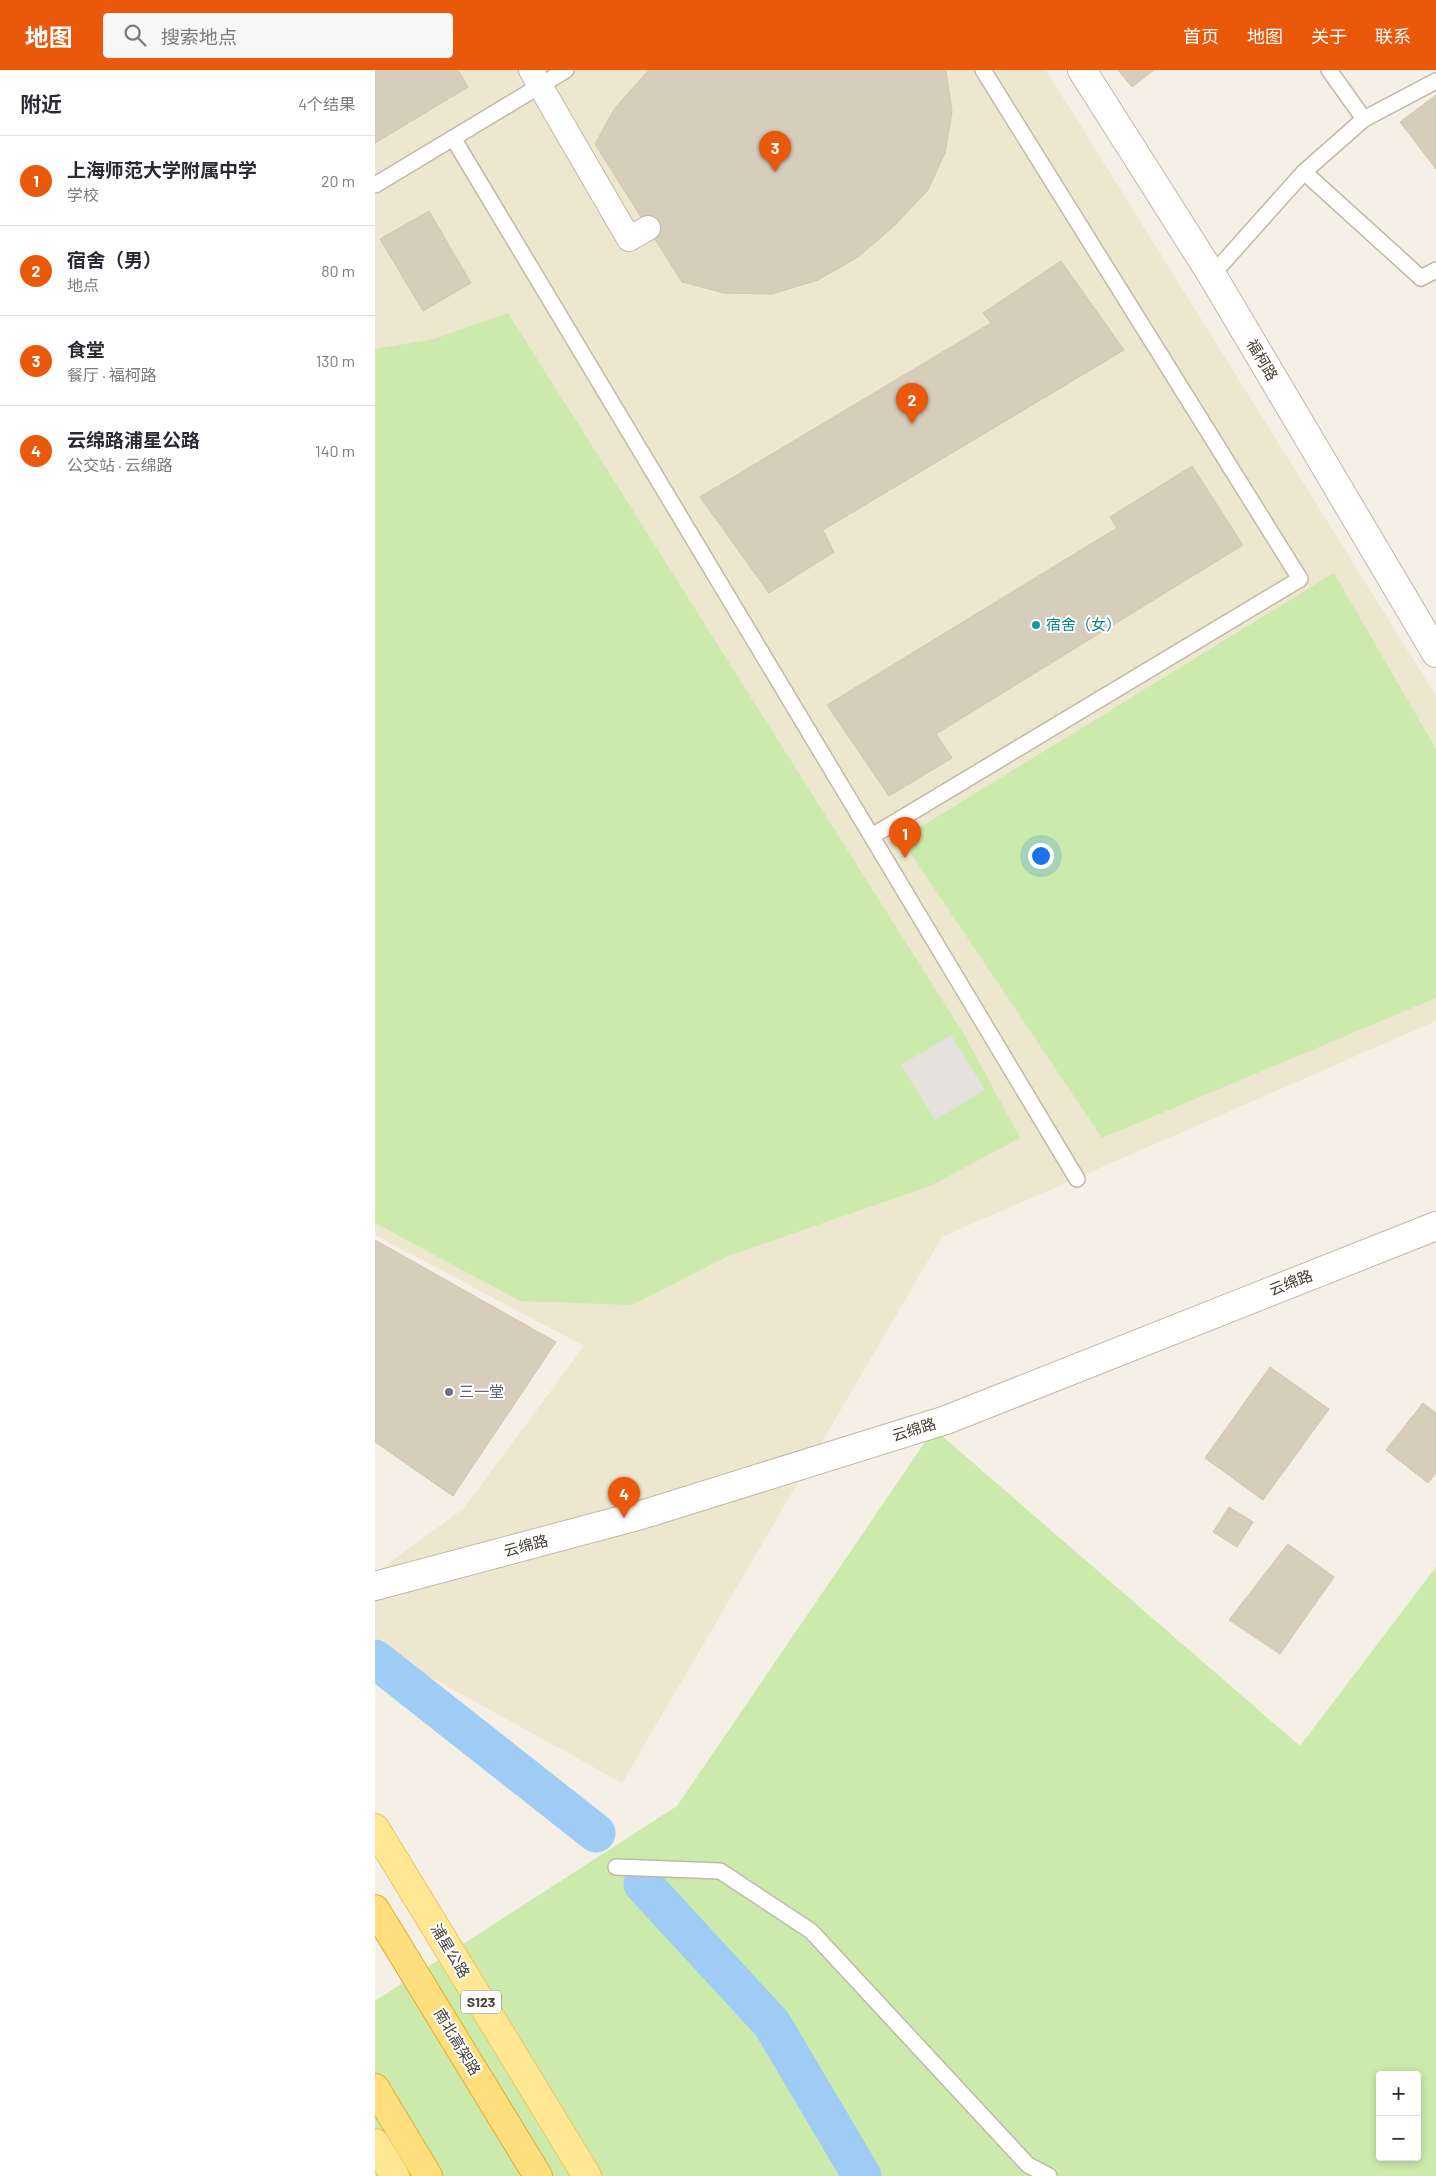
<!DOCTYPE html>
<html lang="zh">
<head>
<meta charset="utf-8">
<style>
  :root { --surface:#fff; --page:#f7f7f7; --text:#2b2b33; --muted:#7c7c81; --line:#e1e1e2; --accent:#ea580c }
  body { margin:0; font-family:Barlow,"Noto Sans SC",sans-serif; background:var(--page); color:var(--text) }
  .controls { position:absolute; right:15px; bottom:15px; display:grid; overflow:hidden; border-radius:5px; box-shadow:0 2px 8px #0003 }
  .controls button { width:45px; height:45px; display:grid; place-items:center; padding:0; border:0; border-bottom:1px solid var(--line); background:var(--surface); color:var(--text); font:25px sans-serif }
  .you { position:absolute; left:665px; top:785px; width:18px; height:18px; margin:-12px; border:4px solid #fff; border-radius:50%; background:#1a73e8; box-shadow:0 0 0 8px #1a73e833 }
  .badge { display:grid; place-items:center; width:32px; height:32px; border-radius:50%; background:var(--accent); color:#fff; font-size:16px; font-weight:700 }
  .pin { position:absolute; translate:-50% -41px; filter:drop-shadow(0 1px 2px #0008) }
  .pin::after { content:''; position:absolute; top:26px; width:18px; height:15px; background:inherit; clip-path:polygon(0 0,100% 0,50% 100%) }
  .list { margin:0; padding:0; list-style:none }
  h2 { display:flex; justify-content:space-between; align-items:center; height:65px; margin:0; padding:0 20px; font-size:21px }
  h2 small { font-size:16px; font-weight:400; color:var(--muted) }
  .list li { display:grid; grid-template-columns:32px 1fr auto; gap:15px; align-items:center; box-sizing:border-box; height:90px; padding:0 20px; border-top:1px solid var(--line) }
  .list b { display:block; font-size:19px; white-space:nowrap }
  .list p { margin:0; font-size:16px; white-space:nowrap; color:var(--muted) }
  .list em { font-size:16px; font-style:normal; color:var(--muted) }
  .icon { flex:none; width:28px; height:28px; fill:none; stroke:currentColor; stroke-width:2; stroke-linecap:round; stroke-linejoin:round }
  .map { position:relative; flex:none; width:1061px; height:2106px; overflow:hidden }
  header { display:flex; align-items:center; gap:30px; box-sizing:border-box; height:70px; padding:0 25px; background:var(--accent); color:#fff }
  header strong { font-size:24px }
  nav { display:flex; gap:28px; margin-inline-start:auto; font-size:18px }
  .search { width:350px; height:45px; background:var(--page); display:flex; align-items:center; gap:12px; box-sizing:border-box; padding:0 18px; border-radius:5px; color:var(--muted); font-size:19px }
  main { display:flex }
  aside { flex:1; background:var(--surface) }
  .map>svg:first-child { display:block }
  .education { fill:#eee7cf }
  .green { fill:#cbeaac; fill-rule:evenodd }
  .parking { fill:#e5e2de }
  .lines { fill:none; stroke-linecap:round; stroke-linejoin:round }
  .canal { stroke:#9fccf4; stroke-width:39 }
  .building { fill:#d6cdbb; stroke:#d1c5ae }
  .service-casing { stroke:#c0b9a8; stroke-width:18 }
  .pedestrian-casing { stroke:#c0b9a8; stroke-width:26 }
  .minor-casing { stroke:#c0b9a8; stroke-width:30 }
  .tertiary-casing { stroke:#c0b9a8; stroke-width:30 }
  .primary-casing { stroke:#eac85e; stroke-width:30 }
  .trunk-casing { stroke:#e5ad2e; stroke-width:30 }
  .service { stroke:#fff; stroke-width:15 }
  .pedestrian { stroke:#fff; stroke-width:24 }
  .minor { stroke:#fff; stroke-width:28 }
  .tertiary { stroke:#fff; stroke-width:28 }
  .primary { stroke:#ffe794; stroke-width:28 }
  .trunk { stroke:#ffde7d; stroke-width:28 }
  .culture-dot { fill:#0f9aa8; stroke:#fff; stroke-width:2 }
  .worship-dot { fill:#6b7280; stroke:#fff; stroke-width:2 }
  .labels { text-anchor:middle; stroke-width:4; stroke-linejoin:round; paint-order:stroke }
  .shield { fill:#fff; stroke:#7e7a72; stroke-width:1 }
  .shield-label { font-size:14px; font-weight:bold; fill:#474135 }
  .street-label { font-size:15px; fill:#474135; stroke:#fff }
  .culture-label { font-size:15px; fill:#0d838f; stroke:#fff; text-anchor:start }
  .worship-label { font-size:15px; fill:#5b616d; stroke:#fff; text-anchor:start }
</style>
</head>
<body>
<header>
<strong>地图</strong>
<div class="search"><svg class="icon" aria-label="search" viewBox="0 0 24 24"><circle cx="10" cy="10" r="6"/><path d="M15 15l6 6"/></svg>搜索地点</div>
<nav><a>首页</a><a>地图</a><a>关于</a><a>联系</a></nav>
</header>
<main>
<aside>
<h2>附近<small>4个结果</small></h2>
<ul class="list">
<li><span class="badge">1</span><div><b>上海师范大学附属中学</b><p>学校</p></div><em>20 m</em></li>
<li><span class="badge">2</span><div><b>宿舍（男）</b><p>地点</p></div><em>80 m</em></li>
<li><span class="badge">3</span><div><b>食堂</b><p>餐厅 · 福柯路</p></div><em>130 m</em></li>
<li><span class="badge">4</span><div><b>云绵路浦星公路</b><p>公交站 · 云绵路</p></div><em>140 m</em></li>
</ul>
</aside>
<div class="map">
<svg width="1061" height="2106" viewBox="0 0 1061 2106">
  <rect width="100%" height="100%" fill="#f4f0e6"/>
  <polygon class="education" points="0,0 671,0 1061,626 1061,951 567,1167 247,1713 0,1576 0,1503 88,1439 209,1276 0,1165"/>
  <g class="green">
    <polygon points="133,243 590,966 645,1068 555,1116 353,1186 257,1235 145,1231 0,1153 0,279 59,269"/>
    <polygon points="959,503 1061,679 1061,928 727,1068 526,769"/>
    <path d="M559,1359L925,1676L1061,1497V2106H0V1931L302,1736ZM1005,2005H1042V2087H1005Z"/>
  </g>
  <polygon class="parking" points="576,965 610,1020 560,1050 526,995"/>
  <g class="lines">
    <g class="canal">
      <polyline points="0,1589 221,1763"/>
      <polyline points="268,1814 397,1954 487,2106"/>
    </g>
  </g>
  <g class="building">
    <polygon points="0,0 83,0 93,17 0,73"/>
    <polygon points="274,0 571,0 577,42 570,83 553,120 519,156 483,187 443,210 397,224 349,223 307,212 220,74 240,38"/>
    <polygon points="743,0 779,0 757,17"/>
    <polygon points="1061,25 1061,99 1025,52"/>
    <polygon points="54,141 96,213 48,241 5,169"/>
    <polygon points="686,191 749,280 448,460 459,482 394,523 325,427 616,253 608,243"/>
    <polygon points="817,396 868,475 561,664 577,688 514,726 452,635 742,458 735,447"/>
    <polygon points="0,1170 181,1272 78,1426 0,1372"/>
    <polygon points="895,1297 954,1339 888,1430 830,1388"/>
    <polygon points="1048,1333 1061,1343 1061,1403 1053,1413 1011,1380"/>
    <polygon points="854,1437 878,1452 862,1477 838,1462"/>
    <polygon points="913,1474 959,1507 905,1584 854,1550"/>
  </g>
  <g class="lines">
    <g class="service-casing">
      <g id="service">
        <polyline points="954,0 989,49"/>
        <polyline points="78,68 702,1109"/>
        <polyline points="929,102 1046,208 1061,200"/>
        <polyline points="0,115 191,0"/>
        <polyline points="837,205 929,102 989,49 1061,11"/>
        <polyline points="497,766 925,509 608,0"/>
        <polyline points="241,1797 345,1801 436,1861 653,2095 674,2106"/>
      </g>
    </g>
    <g class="pedestrian-casing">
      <polyline id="pedestrian" points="156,0 254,169 273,158"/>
    </g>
    <g class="minor-casing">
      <polyline id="minor" points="707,0 837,205 1061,583"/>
    </g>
    <g class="tertiary-casing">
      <polyline id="tertiary" points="0,1516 266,1445 571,1350 1061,1156"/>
    </g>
    <g class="primary-casing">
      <g id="primary">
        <polyline points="0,1758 212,2106"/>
        <polyline points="0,2073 20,2106"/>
      </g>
    </g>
    <g class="trunk-casing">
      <g id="trunk">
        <polyline points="0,1839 163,2106"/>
        <polyline points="0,2018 53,2106"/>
      </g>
    </g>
    <use href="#service" class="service"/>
    <use href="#pedestrian" class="pedestrian"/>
    <use href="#minor" class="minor"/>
    <use href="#tertiary" class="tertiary"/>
    <use href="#primary" class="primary"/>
    <use href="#trunk" class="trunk"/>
  </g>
  <circle class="culture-dot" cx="661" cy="555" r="5"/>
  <circle class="worship-dot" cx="74" cy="1322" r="5"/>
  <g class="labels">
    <rect class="shield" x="86" y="1920.5" width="40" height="23" rx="4"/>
    <g class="shield-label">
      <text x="106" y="1937">S123</text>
    </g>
    <g class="street-label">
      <text transform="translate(887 290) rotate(59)" y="5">福柯路</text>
      <text transform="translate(916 1213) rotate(-21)" y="5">云绵路</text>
      <text transform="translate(539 1360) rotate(-17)" y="5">云绵路</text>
      <text transform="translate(151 1476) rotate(-15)" y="5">云绵路</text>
      <text transform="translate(75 1881) rotate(59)" y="5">浦星公路</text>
      <text transform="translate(82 1972) rotate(59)" y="5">南北高架路</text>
    </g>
    <g class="culture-label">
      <text x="671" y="560">宿舍（女）</text>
    </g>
    <g class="worship-label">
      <text x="84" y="1327">三一堂</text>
    </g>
  </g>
</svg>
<div class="controls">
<button>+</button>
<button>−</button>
</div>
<div class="you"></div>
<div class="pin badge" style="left:530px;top:788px">1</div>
<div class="pin badge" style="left:537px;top:354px">2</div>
<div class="pin badge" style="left:400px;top:102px">3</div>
<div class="pin badge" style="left:249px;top:1448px">4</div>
</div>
</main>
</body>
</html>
